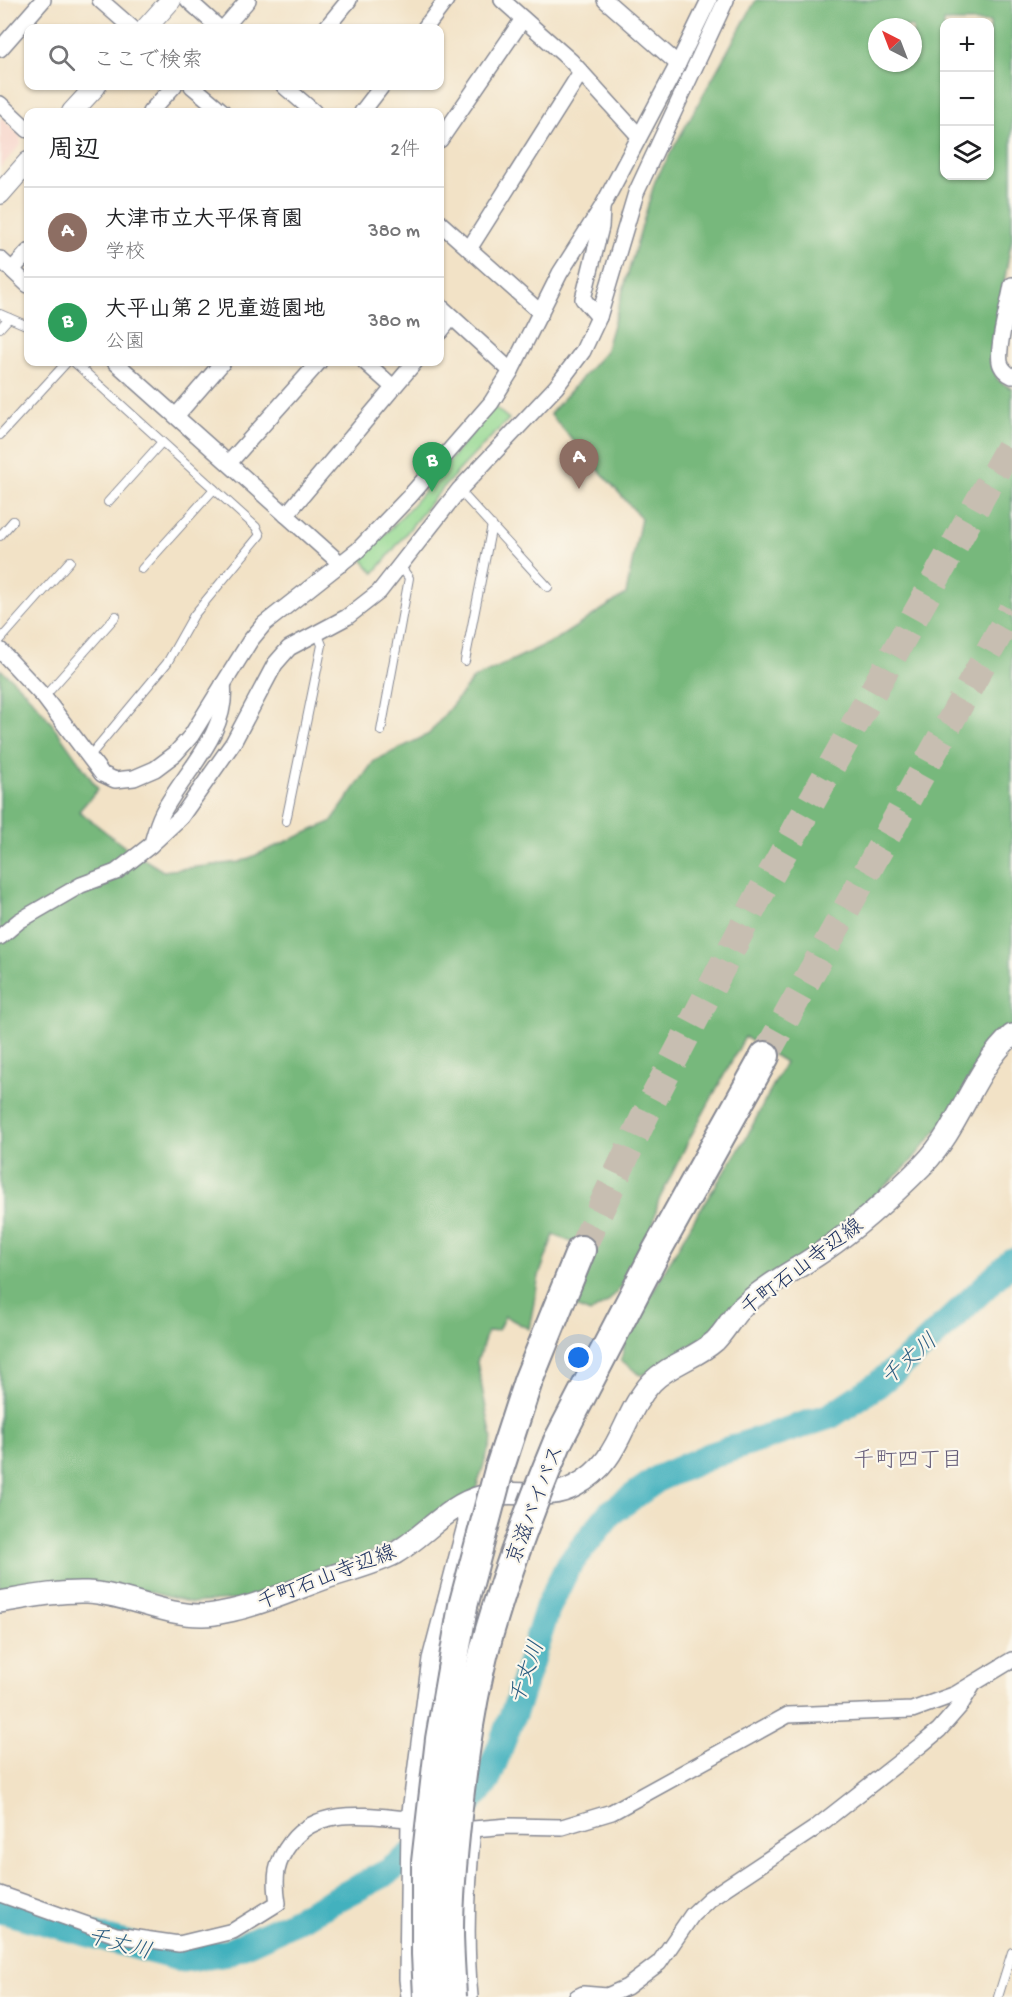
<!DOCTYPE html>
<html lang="ja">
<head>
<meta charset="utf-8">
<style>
  :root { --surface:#fff; --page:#f6f6f6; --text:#202124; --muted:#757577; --line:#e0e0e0; --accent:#d1495b }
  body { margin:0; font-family:"Gochi Hand","Klee One",sans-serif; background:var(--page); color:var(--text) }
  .controls { position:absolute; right:18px; top:18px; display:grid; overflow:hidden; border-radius:12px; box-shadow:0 2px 4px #0004 }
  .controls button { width:54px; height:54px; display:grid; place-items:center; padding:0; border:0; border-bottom:2px solid var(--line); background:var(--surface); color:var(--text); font:30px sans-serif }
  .compass { position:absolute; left:868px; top:18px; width:54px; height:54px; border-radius:50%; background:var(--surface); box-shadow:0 2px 4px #0004; rotate:318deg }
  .you { position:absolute; left:579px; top:1358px; width:21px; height:21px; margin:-15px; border:4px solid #fff; border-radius:50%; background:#1a73e8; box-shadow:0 0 0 9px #1a73e833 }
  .badge { display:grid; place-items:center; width:39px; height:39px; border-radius:50%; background:var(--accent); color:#fff; font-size:20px; font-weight:700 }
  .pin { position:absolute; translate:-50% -50px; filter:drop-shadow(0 2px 3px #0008) }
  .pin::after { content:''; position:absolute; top:32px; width:21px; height:18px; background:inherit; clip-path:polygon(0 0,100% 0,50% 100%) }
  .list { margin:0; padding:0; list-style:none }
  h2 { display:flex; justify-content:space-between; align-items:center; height:78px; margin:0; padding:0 24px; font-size:26px }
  h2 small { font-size:20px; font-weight:400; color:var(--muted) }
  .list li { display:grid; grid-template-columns:39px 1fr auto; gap:18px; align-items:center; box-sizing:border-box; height:90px; padding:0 24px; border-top:2px solid var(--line) }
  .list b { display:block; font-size:22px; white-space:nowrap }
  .list p { margin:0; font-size:20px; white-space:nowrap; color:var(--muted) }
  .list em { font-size:20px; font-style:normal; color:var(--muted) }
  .icon { flex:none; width:33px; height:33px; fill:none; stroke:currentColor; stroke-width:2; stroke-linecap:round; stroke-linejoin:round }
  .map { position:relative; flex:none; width:1012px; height:1997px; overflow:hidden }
  .search { position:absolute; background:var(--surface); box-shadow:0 2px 4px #0004; left:24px; top:24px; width:420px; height:66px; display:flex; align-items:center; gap:15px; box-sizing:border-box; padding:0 21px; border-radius:12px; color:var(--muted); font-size:22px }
  .panel { position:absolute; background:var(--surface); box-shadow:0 2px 4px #0004; left:24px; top:108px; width:420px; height:258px; border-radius:12px }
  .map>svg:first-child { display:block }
  .built { fill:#f7d1c7 }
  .green { fill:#94d891; stroke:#588478; stroke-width:1.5 }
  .forest { fill:#77b87b; stroke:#49746c; stroke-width:1.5; fill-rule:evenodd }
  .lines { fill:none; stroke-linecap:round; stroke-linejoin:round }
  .river { stroke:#42b1be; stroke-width:27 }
  .motorway-tunnel { stroke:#c7beb1; stroke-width:28; stroke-dasharray:28 14; stroke-linecap:butt }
  .service-casing { stroke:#868892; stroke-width:10 }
  .minor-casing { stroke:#868892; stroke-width:18 }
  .tertiary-casing { stroke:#868892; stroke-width:22 }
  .secondary-casing { stroke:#868892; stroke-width:24 }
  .motorway-casing { stroke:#868892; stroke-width:32 }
  .service { stroke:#fff; stroke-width:8 }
  .minor { stroke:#fff; stroke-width:15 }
  .tertiary { stroke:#fff; stroke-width:20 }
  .secondary { stroke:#fff; stroke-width:21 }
  .motorway { stroke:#fff; stroke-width:28 }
  .motorway-bridge-casing { stroke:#868892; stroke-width:32; stroke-linecap:butt }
  .motorway-bridge { stroke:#fff; stroke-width:28 }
  .labels { text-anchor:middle; stroke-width:4.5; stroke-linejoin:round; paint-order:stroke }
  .street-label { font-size:21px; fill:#1b2f5e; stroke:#fbf7ec }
  .water-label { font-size:22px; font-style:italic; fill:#295c80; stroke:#fbf7ec }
  .neighbourhood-label { font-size:22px; fill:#645b77; stroke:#fbf7ec }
</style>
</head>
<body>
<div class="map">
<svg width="1012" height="1997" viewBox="0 0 1012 1997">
  <rect width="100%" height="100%" fill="#fbf7ec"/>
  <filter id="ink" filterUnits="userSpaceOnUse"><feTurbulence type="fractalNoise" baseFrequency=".0167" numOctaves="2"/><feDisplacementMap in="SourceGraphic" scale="12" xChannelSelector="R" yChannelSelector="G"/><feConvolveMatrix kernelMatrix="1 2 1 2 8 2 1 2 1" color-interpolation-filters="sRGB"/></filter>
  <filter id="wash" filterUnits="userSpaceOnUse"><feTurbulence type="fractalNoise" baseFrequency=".008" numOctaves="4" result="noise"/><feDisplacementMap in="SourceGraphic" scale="24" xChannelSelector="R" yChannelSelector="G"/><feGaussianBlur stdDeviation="1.35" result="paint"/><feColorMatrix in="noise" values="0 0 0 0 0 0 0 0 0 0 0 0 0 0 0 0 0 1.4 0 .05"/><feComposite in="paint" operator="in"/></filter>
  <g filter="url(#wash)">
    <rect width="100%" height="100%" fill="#f2e2c6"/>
    <polygon class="built" points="0,117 20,136 21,144 0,168"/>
    <path class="green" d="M493,406L509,419C484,444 458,470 435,497C414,522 396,548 374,573L361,558C410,512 452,459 493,406Z"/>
    <path class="forest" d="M756,0H1012V238L990,361L998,380L1012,389V1025L999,1036L950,1114L909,1164L857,1212L716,1329L652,1372L640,1375L621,1360L626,1338L695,1218L746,1138L785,1062L745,1037L692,1134L658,1202L652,1230L627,1280L608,1302L590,1313L573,1306L579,1281L596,1252L554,1235L539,1276L529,1329L505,1316L498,1330L487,1332L477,1362L492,1439L476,1489L397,1540L349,1562L246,1599L192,1603L134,1588L69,1585L0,1596V669C38,697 70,750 98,789L79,811L126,848L163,871L240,862L331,822L374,761L429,734L473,679L557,639L626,594L641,518L550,414L605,352L655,181ZM944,22H990V176H944ZM877,27H913V63H877Z"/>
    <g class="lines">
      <polyline class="river" points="0,1910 183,1959 228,1952 289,1924 388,1872 450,1826 487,1781 518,1701 548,1607 568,1566 610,1513 659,1478 712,1455 830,1416 877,1385 920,1349 1012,1261"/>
    </g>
  </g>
  <g filter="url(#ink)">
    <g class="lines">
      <g class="motorway-tunnel">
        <polyline points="765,1056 1012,610"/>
        <polyline points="581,1250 650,1105 759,896 1012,442"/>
      </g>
      <g class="service-casing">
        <g id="service">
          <polyline points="0,314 28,326"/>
          <polyline points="0,328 9,318"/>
          <polyline points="74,362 256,527 260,535 194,615 167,663 88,758"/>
          <polyline points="0,435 67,362"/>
          <polyline points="459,490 548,587"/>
          <polyline points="108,502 162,442"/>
          <polyline points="0,536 13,521"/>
          <polyline points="142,569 214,489"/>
          <polyline points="0,640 70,561"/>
          <polyline points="465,661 492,525"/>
          <polyline points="44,697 116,616"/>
          <polyline points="381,731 409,578 401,567"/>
          <polyline points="286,821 322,645 317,632"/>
          <polyline points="998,1997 1012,1952"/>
        </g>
      </g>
      <g class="minor-casing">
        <g id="minor">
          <polyline points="100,0 132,28"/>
          <polyline points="188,0 219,28"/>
          <polyline points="502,0 571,61 639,136"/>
          <polyline points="605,0 678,64"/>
          <polyline points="224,28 248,0"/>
          <polyline points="326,28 349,0"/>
          <polyline points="425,28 446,0"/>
          <polyline points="0,49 43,0"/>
          <polyline points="192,86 223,112"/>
          <polyline points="284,86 314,112"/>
          <polyline points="0,104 28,130"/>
          <polyline points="150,112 174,86"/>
          <polyline points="362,112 382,86"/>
          <polyline points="440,140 523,19"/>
          <polyline points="440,223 541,313"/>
          <polyline points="469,249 581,72"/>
          <polyline points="0,259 28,285"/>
          <polyline points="12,270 28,252"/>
          <path d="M1012,285C1009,304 997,345 1000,362C1001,368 1007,374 1012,376"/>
          <polyline points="440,306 511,371"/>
          <polyline points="599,317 583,299 601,227 602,209"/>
          <polyline points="440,332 452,317"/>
          <polyline points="115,362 341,564"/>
          <polyline points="365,362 393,387"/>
          <polyline points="176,416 223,362"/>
          <polyline points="229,463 319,362"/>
          <polyline points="286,515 415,362"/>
          <polyline points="0,650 44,697 102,774 115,780 134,778 155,769 175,754 191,736 250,641 264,624 358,550 409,497 491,403 511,371 560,273 602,207 678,64 709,0"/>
          <path d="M152,843C155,832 158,821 163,812C184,772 229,733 223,684"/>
          <polyline points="0,937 19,921 81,885 116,872 151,845 181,817 233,743 275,664 289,648 347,617 379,592 459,490 556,387 583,351 599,317 636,193 726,0"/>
          <polyline points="409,1819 430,1659 466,1522 464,1504"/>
          <path d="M0,1894L116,1935L179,1944L233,1931L278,1903C274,1877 275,1863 291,1842C319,1806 369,1816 409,1819L407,1979L409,1997"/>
          <path d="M470,1997C465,1941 467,1884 473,1829L509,1826L562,1827L612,1812L788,1715L912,1710L956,1694L1012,1660"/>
          <polyline points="577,1997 583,1994 607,1996 627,1987 659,1963 692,1915 710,1898 814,1829 921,1745 939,1730 960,1706 972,1686"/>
        </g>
      </g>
      <g class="tertiary-casing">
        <g id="tertiary">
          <polyline points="146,28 171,0"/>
          <polyline points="72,112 96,86"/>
          <polyline points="0,194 28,162"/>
        </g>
      </g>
      <g class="secondary-casing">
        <path id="secondary" d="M0,1602C29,1597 58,1591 87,1592C127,1594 164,1616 204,1615C214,1615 225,1612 234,1610C266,1603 298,1588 329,1577C350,1570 375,1564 394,1554C425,1536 447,1505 483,1496C513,1488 547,1502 575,1486C623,1461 620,1416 652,1382C670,1364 696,1358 715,1341C725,1331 732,1317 742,1307C766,1284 798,1269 825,1250C858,1227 896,1192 924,1164C961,1126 973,1070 1012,1035"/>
      </g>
      <g class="motorway-casing">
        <g id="motorway">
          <polyline points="558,1441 656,1252 765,1056"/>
          <polyline points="499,1470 528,1381 581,1250"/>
        </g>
      </g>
      <use href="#service" class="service"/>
      <use href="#minor" class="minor"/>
      <use href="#tertiary" class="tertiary"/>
      <use href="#secondary" class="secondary"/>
      <use href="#motorway" class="motorway"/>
      <g class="motorway-bridge-casing">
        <g id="motorway-bridge">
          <polyline points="428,1997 426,1954 426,1862 440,1739 463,1606 499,1470"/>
          <path d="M452,1997C451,1974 449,1952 449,1929C449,1891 453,1853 457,1816C464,1754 472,1693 489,1633C508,1567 532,1504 558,1441"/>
        </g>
      </g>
      <use href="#motorway-bridge" class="motorway-bridge"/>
    </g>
  </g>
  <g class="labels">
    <g class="street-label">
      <text transform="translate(801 1266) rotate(-37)" y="7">千町石山寺辺線</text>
      <text transform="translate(534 1504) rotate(-69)" y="7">京滋バイパス</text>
      <text transform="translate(326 1576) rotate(-21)" y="7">千町石山寺辺線</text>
    </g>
    <g class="water-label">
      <text transform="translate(908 1358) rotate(-41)" y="8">千丈川</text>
      <text transform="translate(525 1672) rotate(-71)" y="8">千丈川</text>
      <text transform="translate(120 1942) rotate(15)" y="8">千丈川</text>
    </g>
    <g class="neighbourhood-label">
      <text x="908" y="1466">千町四丁目</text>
    </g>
  </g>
</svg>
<div class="controls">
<button>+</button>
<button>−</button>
<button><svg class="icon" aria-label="layers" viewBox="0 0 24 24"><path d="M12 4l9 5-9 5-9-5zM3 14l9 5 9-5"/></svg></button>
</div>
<svg class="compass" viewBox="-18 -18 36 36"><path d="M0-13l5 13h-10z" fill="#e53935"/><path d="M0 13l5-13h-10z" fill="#757577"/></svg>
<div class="you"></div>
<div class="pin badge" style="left:579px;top:489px;background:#8d6e63">A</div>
<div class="pin badge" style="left:432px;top:492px;background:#2e9e5b">B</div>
<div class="search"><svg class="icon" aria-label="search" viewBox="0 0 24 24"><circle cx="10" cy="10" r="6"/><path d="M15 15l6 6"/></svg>ここで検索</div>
<section class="panel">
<h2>周辺<small>2件</small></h2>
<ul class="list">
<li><span class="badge" style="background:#8d6e63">A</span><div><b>大津市立大平保育園</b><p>学校</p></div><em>380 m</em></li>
<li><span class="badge" style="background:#2e9e5b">B</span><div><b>大平山第２児童遊園地</b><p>公園</p></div><em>380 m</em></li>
</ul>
</section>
</div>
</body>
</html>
